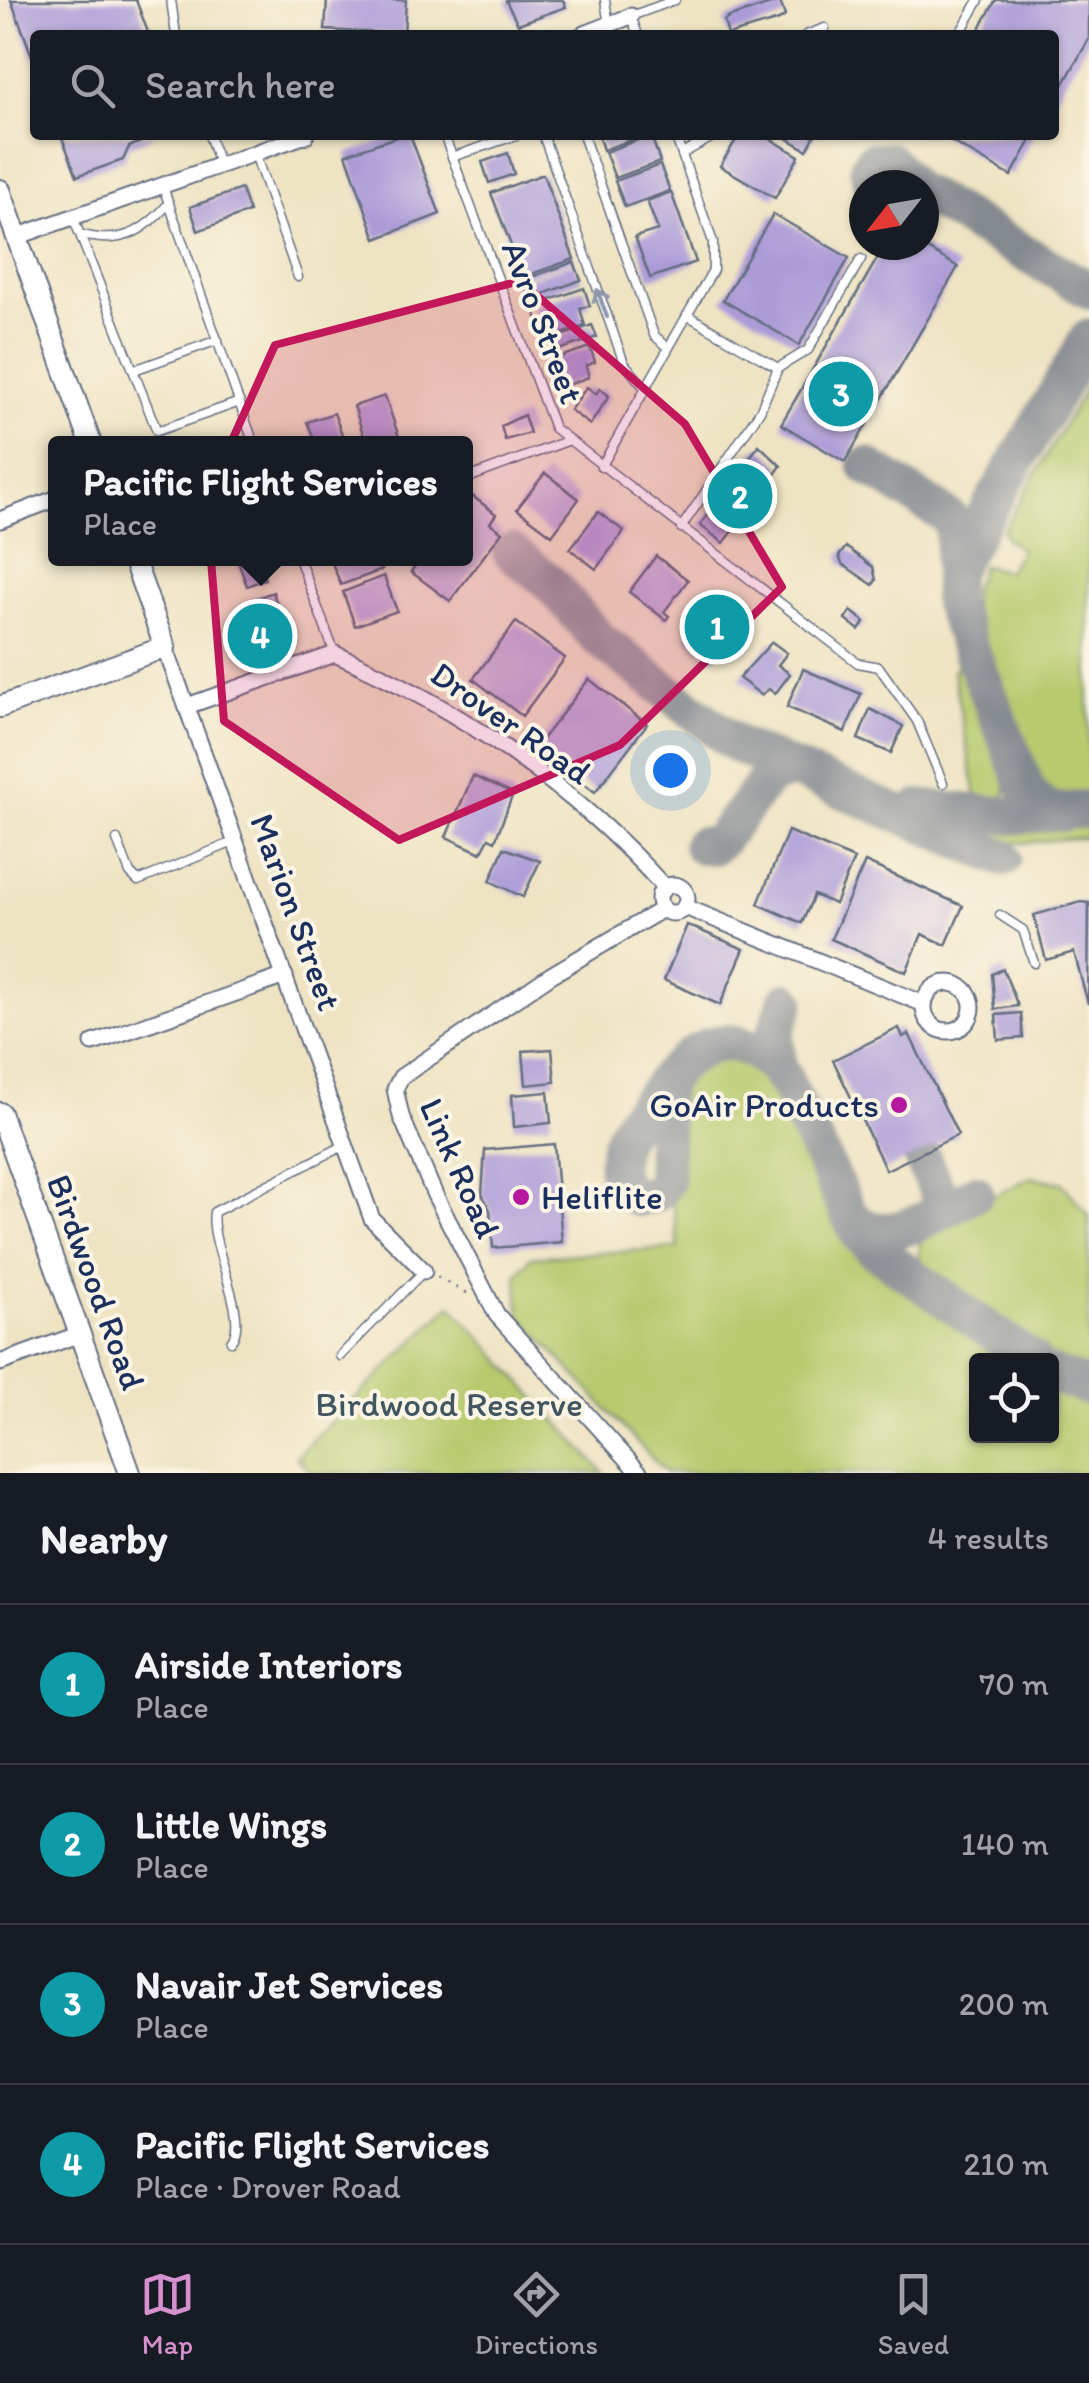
<!DOCTYPE html>
<html lang="en">
<head>
<meta charset="utf-8">
<style>
  :root { --surface:#171b24; --page:#242831; --text:#f1f3f6; --muted:#9ea1a6; --line:#363941; --accent:#d690ce }
  body { margin:0; font-family:Itim,sans-serif; background:var(--page); color:var(--text) }
  .controls { position:absolute; right:30px; bottom:30px; display:grid; overflow:hidden; border-radius:10px; box-shadow:0 2px 8px #0004 }
  .controls button { width:90px; height:90px; display:grid; place-items:center; padding:0; border:0; border-bottom:2px solid var(--line); background:var(--surface); color:var(--text); font:50px sans-serif }
  .compass { position:absolute; left:849px; top:170px; width:90px; height:90px; border-radius:50%; background:var(--surface); box-shadow:0 2px 8px #0004; rotate:239deg }
  .you { position:absolute; left:670px; top:770px; width:35px; height:35px; margin:-25px; border:8px solid #fff; border-radius:50%; background:#1a73e8; box-shadow:0 0 0 15px #1a73e833 }
  .badge { display:grid; place-items:center; width:65px; height:65px; border-radius:50%; background:var(--accent); color:#fff; font-size:32px; font-weight:700 }
  .pin { position:absolute; translate:-50% -50%; border:5px solid #fff; box-shadow:0 2px 10px #0006 }
  .popup { position:absolute; left:48px; top:436px; width:425px; height:130px; box-sizing:border-box; display:grid; place-content:center; border-radius:10px; background:var(--surface); filter:drop-shadow(0 2px 8px #0005); font-size:32px; white-space:nowrap; color:var(--muted) }
  .popup b { font-size:38px; color:var(--text) }
  .popup::after { content:''; position:absolute; left:50%; top:100%; margin-left:-20px; border:20px solid transparent; border-top-color:var(--surface) }
  .list { margin:0; padding:0; list-style:none }
  h2 { display:flex; justify-content:space-between; align-items:center; height:130px; margin:0; padding:0 40px; font-size:42px }
  h2 small { font-size:32px; font-weight:400; color:var(--muted) }
  .list li { display:grid; grid-template-columns:65px 1fr auto; gap:30px; align-items:center; box-sizing:border-box; height:160px; padding:0 40px; border-top:2px solid var(--line) }
  .list b { display:block; font-size:38px; white-space:nowrap }
  .list p { margin:0; font-size:32px; white-space:nowrap; color:var(--muted) }
  .list em { font-size:32px; font-style:normal; color:var(--muted) }
  .icon { flex:none; width:55px; height:55px; fill:none; stroke:currentColor; stroke-width:2; stroke-linecap:round; stroke-linejoin:round }
  .map { position:relative; flex:none; width:1089px; height:1473px; overflow:hidden }
  .search { position:absolute; background:var(--surface); box-shadow:0 2px 8px #0004; left:30px; right:30px; top:30px; height:110px; display:flex; align-items:center; gap:25px; box-sizing:border-box; padding:0 35px; border-radius:10px; color:var(--muted); font-size:38px }
  .sheet { height:770px; background:var(--surface) }
  nav { display:flex; justify-content:space-around; align-items:center; box-sizing:border-box; height:140px; border-top:2px solid var(--line); background:var(--surface); font-size:28px; color:var(--muted) }
  nav a { display:grid; justify-items:center; gap:5px }
  nav .on { color:var(--accent) }
  .map>svg:first-child { display:block }
  .green { fill:#b7ca6e; stroke:#697c66; stroke-width:2.5 }
  .lines { fill:none; stroke-linecap:round; stroke-linejoin:round }
  .taxiway { stroke:#848990; stroke-width:38 }
  .building { fill:#ad9bd8 }
  .lane-casing { stroke:#656e81; stroke-width:11 }
  .street-casing { stroke:#656e81; stroke-width:19 }
  .secondary-casing { stroke:#656e81; stroke-width:24 }
  .path { stroke:#656e81; stroke-width:2.5; stroke-dasharray:2.5 8; stroke-linecap:butt }
  .lane { stroke:#fff; stroke-width:8 }
  .street { stroke:#fff; stroke-width:15 }
  .secondary { stroke:#fff; stroke-width:20 }
  .oneway { stroke:#8d97ae }
  .marked { fill:#c2185b; fill-opacity:0.2; stroke:#c2185b; stroke-width:8; stroke-linejoin:round }
  .poi-dot { fill:#b5179e; stroke:#fcf5e5; stroke-width:4 }
  .labels { text-anchor:middle; stroke-width:8; stroke-linejoin:round; paint-order:stroke }
  .street-label { font-size:35px; fill:#1b2f5e; stroke:#fcf5e5 }
  .poi-label { font-size:35px; fill:#1b2f5e; stroke:#fcf5e5; text-anchor:end }
  .park-label { font-size:35px; fill:#425662; stroke:#fcf5e5 }
</style>
</head>
<body>
<div class="map">
<svg width="1089" height="1473" viewBox="0 0 1089 1473">
  <rect width="100%" height="100%" fill="#fcf5e5"/>
  <filter id="ink" filterUnits="userSpaceOnUse"><feTurbulence type="fractalNoise" baseFrequency=".01" numOctaves="2"/><feDisplacementMap in="SourceGraphic" scale="20" xChannelSelector="R" yChannelSelector="G"/><feConvolveMatrix kernelMatrix="1 2 1 2 8 2 1 2 1" color-interpolation-filters="sRGB"/></filter>
  <filter id="wash" filterUnits="userSpaceOnUse"><feTurbulence type="fractalNoise" baseFrequency=".0048" numOctaves="4" result="noise"/><feDisplacementMap in="SourceGraphic" scale="40" xChannelSelector="R" yChannelSelector="G"/><feGaussianBlur stdDeviation="2.25" result="paint"/><feColorMatrix in="noise" values="0 0 0 0 0 0 0 0 0 0 0 0 0 0 0 0 0 1.4 0 .05"/><feComposite in="paint" operator="in"/></filter>
  <g filter="url(#wash)">
    <rect width="100%" height="100%" fill="#eee3c2"/>
    <g class="green">
      <path d="M1089,382V796C1068,800 1055,802 1041,784L973,617V589L982,566L1008,571L1021,549L1007,540L1003,531Z"/>
      <polygon points="958,662 1007,779 1005,795 996,802 980,803 976,796 953,672"/>
      <path d="M1089,821L1087,838C1045,837 1023,851 983,836L995,828Z"/>
      <path d="M728,1049L756,1061L770,1076L833,1214L856,1251L1012,1360H976V1436H1052V1387L1089,1399V1473H666L520,1316L517,1275L531,1257L678,1248C675,1211 658,1113 671,1084C681,1061 705,1052 728,1049Z"/>
      <path d="M1031,1177L1062,1183L1089,1216V1375L1062,1366L928,1274C916,1259 916,1245 927,1230Z"/>
      <polygon points="451,1305 604,1473 312,1473 296,1457"/>
    </g>
    <g class="lines">
      <g class="taxiway">
        <polyline points="893,185 871,179 868,169 872,161 889,161 909,185"/>
        <polyline points="924,195 1089,290"/>
        <polyline points="867,466 950,518 954,530 951,602 1028,792 1042,807 1062,813"/>
        <polyline points="511,552 547,580 598,638 737,745 1003,858"/>
        <polyline points="954,569 1089,337"/>
        <polyline points="919,808 1012,816 1089,809"/>
        <polyline points="701,845 713,846 720,840 770,775 795,770"/>
        <polyline points="787,1001 775,1034 778,1066 858,1233 876,1251 1032,1360"/>
        <path d="M663,1082L665,1180L658,1192L638,1198L621,1186C605,1148 634,1117 657,1090C695,1041 738,1020 782,1078"/>
        <polyline points="920,1154 945,1208"/>
        <path d="M850,1217C886,1253 938,1211 975,1193"/>
        <polyline points="1052,1374 1089,1387"/>
      </g>
    </g>
    <g id="blocks">
      <g class="building">
        <polygon points="11,0 136,0 149,35 35,35 35,64"/>
        <polygon points="327,0 406,0 404,34 325,30"/>
        <polygon points="509,0 563,0 566,7 518,24 506,1"/>
        <polygon points="996,0 1089,0 1089,39 1054,101 1054,35 976,35"/>
        <polygon points="780,1 785,16 779,20 728,35 724,21 730,17"/>
        <polygon points="61,135 156,135 129,147 123,160 77,176"/>
        <polygon points="402,135 410,135 440,214 376,239 346,154"/>
        <polygon points="598,135 642,135 642,136 603,150"/>
        <polygon points="651,135 660,162 615,178 605,152"/>
        <polygon points="739,135 764,135 799,156 775,198 720,166"/>
        <polygon points="782,135 815,135 807,150"/>
        <polygon points="940,135 1034,135 1011,176"/>
        <polygon points="508,153 514,174 489,183 482,162"/>
        <polygon points="660,165 670,191 625,207 615,181"/>
        <polygon points="543,174 574,259 523,277 491,193"/>
        <polygon points="241,189 249,212 198,231 190,207"/>
        <polygon points="671,192 696,262 650,278 635,237 658,230 647,201"/>
        <polygon points="773,214 849,258 799,345 723,300"/>
        <polygon points="885,245 921,245 958,267 845,462 781,424"/>
        <polygon points="574,262 581,280 530,299 523,280"/>
        <polygon points="584,288 590,306 580,308 585,326 545,340 533,306"/>
        <polygon points="592,325 597,337 556,351 553,339"/>
        <polygon points="590,347 595,362 586,366 589,377 562,387 551,360"/>
        <polygon points="587,387 596,394 600,388 609,396 590,425 570,410"/>
        <polygon points="385,396 401,443 366,443 354,406"/>
        <polygon points="334,413 343,437 316,443 307,422"/>
        <polygon points="524,415 530,433 505,440 501,426"/>
        <polygon points="759,445 781,466 724,543 700,525"/>
        <polygon points="545,473 579,499 552,535 517,509"/>
        <polygon points="471,495 496,514 490,523 502,532 450,601 411,572 420,558 465,558 465,503"/>
        <polygon points="598,512 624,531 596,569 570,549"/>
        <polygon points="846,547 873,567 876,580 873,585 842,564 839,556"/>
        <polygon points="656,556 688,580 664,612 669,616 666,620 629,592"/>
        <polygon points="258,558 265,579 247,586 238,561"/>
        <polygon points="330,558 378,558 382,570 341,585"/>
        <polygon points="384,576 397,611 355,626 343,592"/>
        <polygon points="273,592 279,611 254,616 248,601"/>
        <polygon points="717,597 746,619 715,659 686,637"/>
        <polygon points="851,611 865,622 859,630 845,619"/>
        <polygon points="282,613 288,626 278,630 284,643 245,656 238,630"/>
        <polygon points="516,622 565,658 522,716 473,679"/>
        <polygon points="772,642 787,653 778,665 790,674 775,694 769,689 761,695 739,678"/>
        <polygon points="803,669 861,694 845,732 787,707"/>
        <polygon points="589,679 647,724 595,792 536,747"/>
        <polygon points="870,709 903,726 891,753 858,739"/>
        <polygon points="473,776 513,794 495,841 489,838 481,853 446,837"/>
        <polygon points="788,831 854,859 835,904 814,895 802,923 758,904"/>
        <polygon points="504,848 540,861 523,897 490,881"/>
        <polygon points="865,862 963,906 946,945 922,934 906,972 831,939"/>
        <polygon points="1081,902 1089,903 1088,1004 1074,952 1046,960 1034,915"/>
        <polygon points="687,925 744,949 720,1005 664,980"/>
        <polygon points="1003,969 1018,1006 995,1009 992,974"/>
        <polygon points="1021,1013 1023,1038 998,1040 996,1015"/>
        <polygon points="899,1028 903,1037 909,1034 958,1135 886,1170 833,1060"/>
        <polygon points="552,1049 555,1082 526,1085 523,1051"/>
        <polygon points="548,1092 551,1123 514,1127 512,1095"/>
        <polygon points="554,1144 562,1242 493,1248 490,1210 482,1194 485,1150"/>
      </g>
    </g>
  </g>
  <g filter="url(#ink)">
    <use href="#blocks" fill-opacity="0" stroke="#656e81" stroke-width="2.5"/>
    <g class="lines">
      <g class="lane-casing">
        <g id="lane">
          <polyline points="171,0 176,35"/>
          <polyline points="605,0 609,25"/>
          <polyline points="638,35 631,16 675,0"/>
          <polyline points="806,35 825,28"/>
          <polyline points="959,35 979,0"/>
          <polyline points="209,135 220,167"/>
          <polyline points="444,135 554,428 858,663 879,667 917,721 943,783"/>
          <polyline points="543,135 624,363 645,388"/>
          <polyline points="583,135 654,335 668,348"/>
          <polyline points="255,154 298,277"/>
          <polyline points="682,154 716,135"/>
          <polyline points="452,157 517,135"/>
          <polyline points="162,184 254,444"/>
          <polyline points="73,217 157,431 240,402"/>
          <path d="M83,235C121,245 144,232 169,203"/>
          <polyline points="778,368 808,350 861,259"/>
          <polyline points="134,370 218,340"/>
          <polyline points="601,467 713,270 713,242 675,135"/>
          <polyline points="465,479 567,441"/>
          <polyline points="681,528 760,411 778,368 687,315"/>
          <polyline points="299,558 335,654"/>
          <polyline points="117,840 130,873 138,881 236,841"/>
          <polyline points="1000,915 1023,930 1034,963"/>
          <path d="M231,1341C251,1319 208,1244 214,1212L345,1145"/>
          <polyline points="340,1356 424,1271"/>
        </g>
      </g>
      <g class="street-casing">
        <g id="street">
          <polyline points="582,35 631,16"/>
          <polyline points="16,237 306,135"/>
          <polyline points="0,520 55,499"/>
          <polyline points="165,647 372,1219 424,1271"/>
          <path d="M187,706L335,654C459,708 575,787 665,888"/>
          <circle cx="673" cy="899" r="14"/>
          <polyline points="685,907 924,1004"/>
          <circle cx="948" cy="1007" r="24"/>
          <polyline points="93,1043 285,976"/>
          <polyline points="0,1363 80,1334"/>
          <polyline points="640,1473 497,1315 435,1195 401,1116 395,1089 401,1077 551,975 663,909"/>
        </g>
      </g>
      <g class="secondary-casing">
        <g id="secondary">
          <polyline points="0,190 91,444"/>
          <polyline points="0,707 165,647 133,558"/>
          <polyline points="0,1113 130,1473"/>
        </g>
      </g>
      <polyline class="path" points="437,1277 469,1294"/>
      <use href="#lane" class="lane"/>
      <use href="#street" class="street"/>
      <use href="#secondary" class="secondary"/>
    </g>
    <defs><path id="oneway-shaft" d="M-6 0H5M1.5-3L5.5 0L1.5 3" fill="none" stroke-width="1.6" stroke-linecap="round" stroke-linejoin="round" transform="scale(2.5)"/></defs>
    <use class="oneway" href="#oneway-shaft" transform="translate(602 303) rotate(-110)"/>
  </g>
  <path class="marked" d="M520,281L685,424L782,587L620,745L399,840L224,721L206,498L275,345Z"/>
  <g class="poi-dot">
    <circle cx="899" cy="1105" r="10"/>
    <circle cx="521" cy="1197" r="10"/>
  </g>
  <g class="labels">
    <g class="street-label">
      <text transform="translate(543 322) rotate(69)" y="12">Avro Street</text>
      <text transform="translate(511 723) rotate(35)" y="12">Drover Road</text>
      <text transform="translate(296 912) rotate(70)" y="12">Marion Street</text>
      <text transform="translate(460 1168) rotate(66)" y="12">Link Road</text>
      <text transform="translate(96 1282) rotate(70)" y="12">Birdwood Road</text>
    </g>
    <g class="poi-label">
      <text x="879" y="1117">GoAir Products</text>
      <text x="541" y="1209" text-anchor="start">Heliflite</text>
    </g>
    <g class="park-label">
      <text x="449" y="1416">Birdwood Reserve</text>
    </g>
  </g>
</svg>
<div class="controls">
<button><svg class="icon" aria-label="locate" viewBox="0 0 24 24"><circle cx="12" cy="12" r="6"/><path d="M12 2v4M12 18v4M2 12h4M18 12h4"/></svg></button>
</div>
<svg class="compass" viewBox="-18 -18 36 36"><path d="M0-13l5 13h-10z" fill="#e53935"/><path d="M0 13l5-13h-10z" fill="#9ea1a6"/></svg>
<div class="you"></div>
<div class="pin badge" style="left:717px;top:627px;background:#0f9aa8">1</div>
<div class="pin badge" style="left:740px;top:496px;background:#0f9aa8">2</div>
<div class="pin badge" style="left:841px;top:394px;background:#0f9aa8">3</div>
<div class="pin badge" style="left:260px;top:636px;background:#0f9aa8">4</div>
<div class="popup"><b>Pacific Flight Services</b>Place</div>
<div class="search"><svg class="icon" aria-label="search" viewBox="0 0 24 24"><circle cx="10" cy="10" r="6"/><path d="M15 15l6 6"/></svg>Search here</div>
</div>
<section class="sheet">
<h2>Nearby<small>4 results</small></h2>
<ul class="list">
<li><span class="badge" style="background:#0f9aa8">1</span><div><b>Airside Interiors</b><p>Place</p></div><em>70 m</em></li>
<li><span class="badge" style="background:#0f9aa8">2</span><div><b>Little Wings</b><p>Place</p></div><em>140 m</em></li>
<li><span class="badge" style="background:#0f9aa8">3</span><div><b>Navair Jet Services</b><p>Place</p></div><em>200 m</em></li>
<li><span class="badge" style="background:#0f9aa8">4</span><div><b>Pacific Flight Services</b><p>Place · Drover Road</p></div><em>210 m</em></li>
</ul>
</section>
<nav>
<a class="on"><svg class="icon" aria-label="map" viewBox="0 0 24 24"><path d="M3 6l6-2 6 2 6-2v14l-6 2-6-2-6 2zM9 4v14M15 6v14"/></svg>Map</a>
<a><svg class="icon" aria-label="directions" viewBox="0 0 24 24"><path d="M12 3l9 9-9 9-9-9zM9 14v-3h6M13 9l2 2-2 2"/></svg>Directions</a>
<a><svg class="icon" aria-label="saved" viewBox="0 0 24 24"><path d="M7 4h10v16l-5-4-5 4z"/></svg>Saved</a>
</nav>
</body>
</html>
